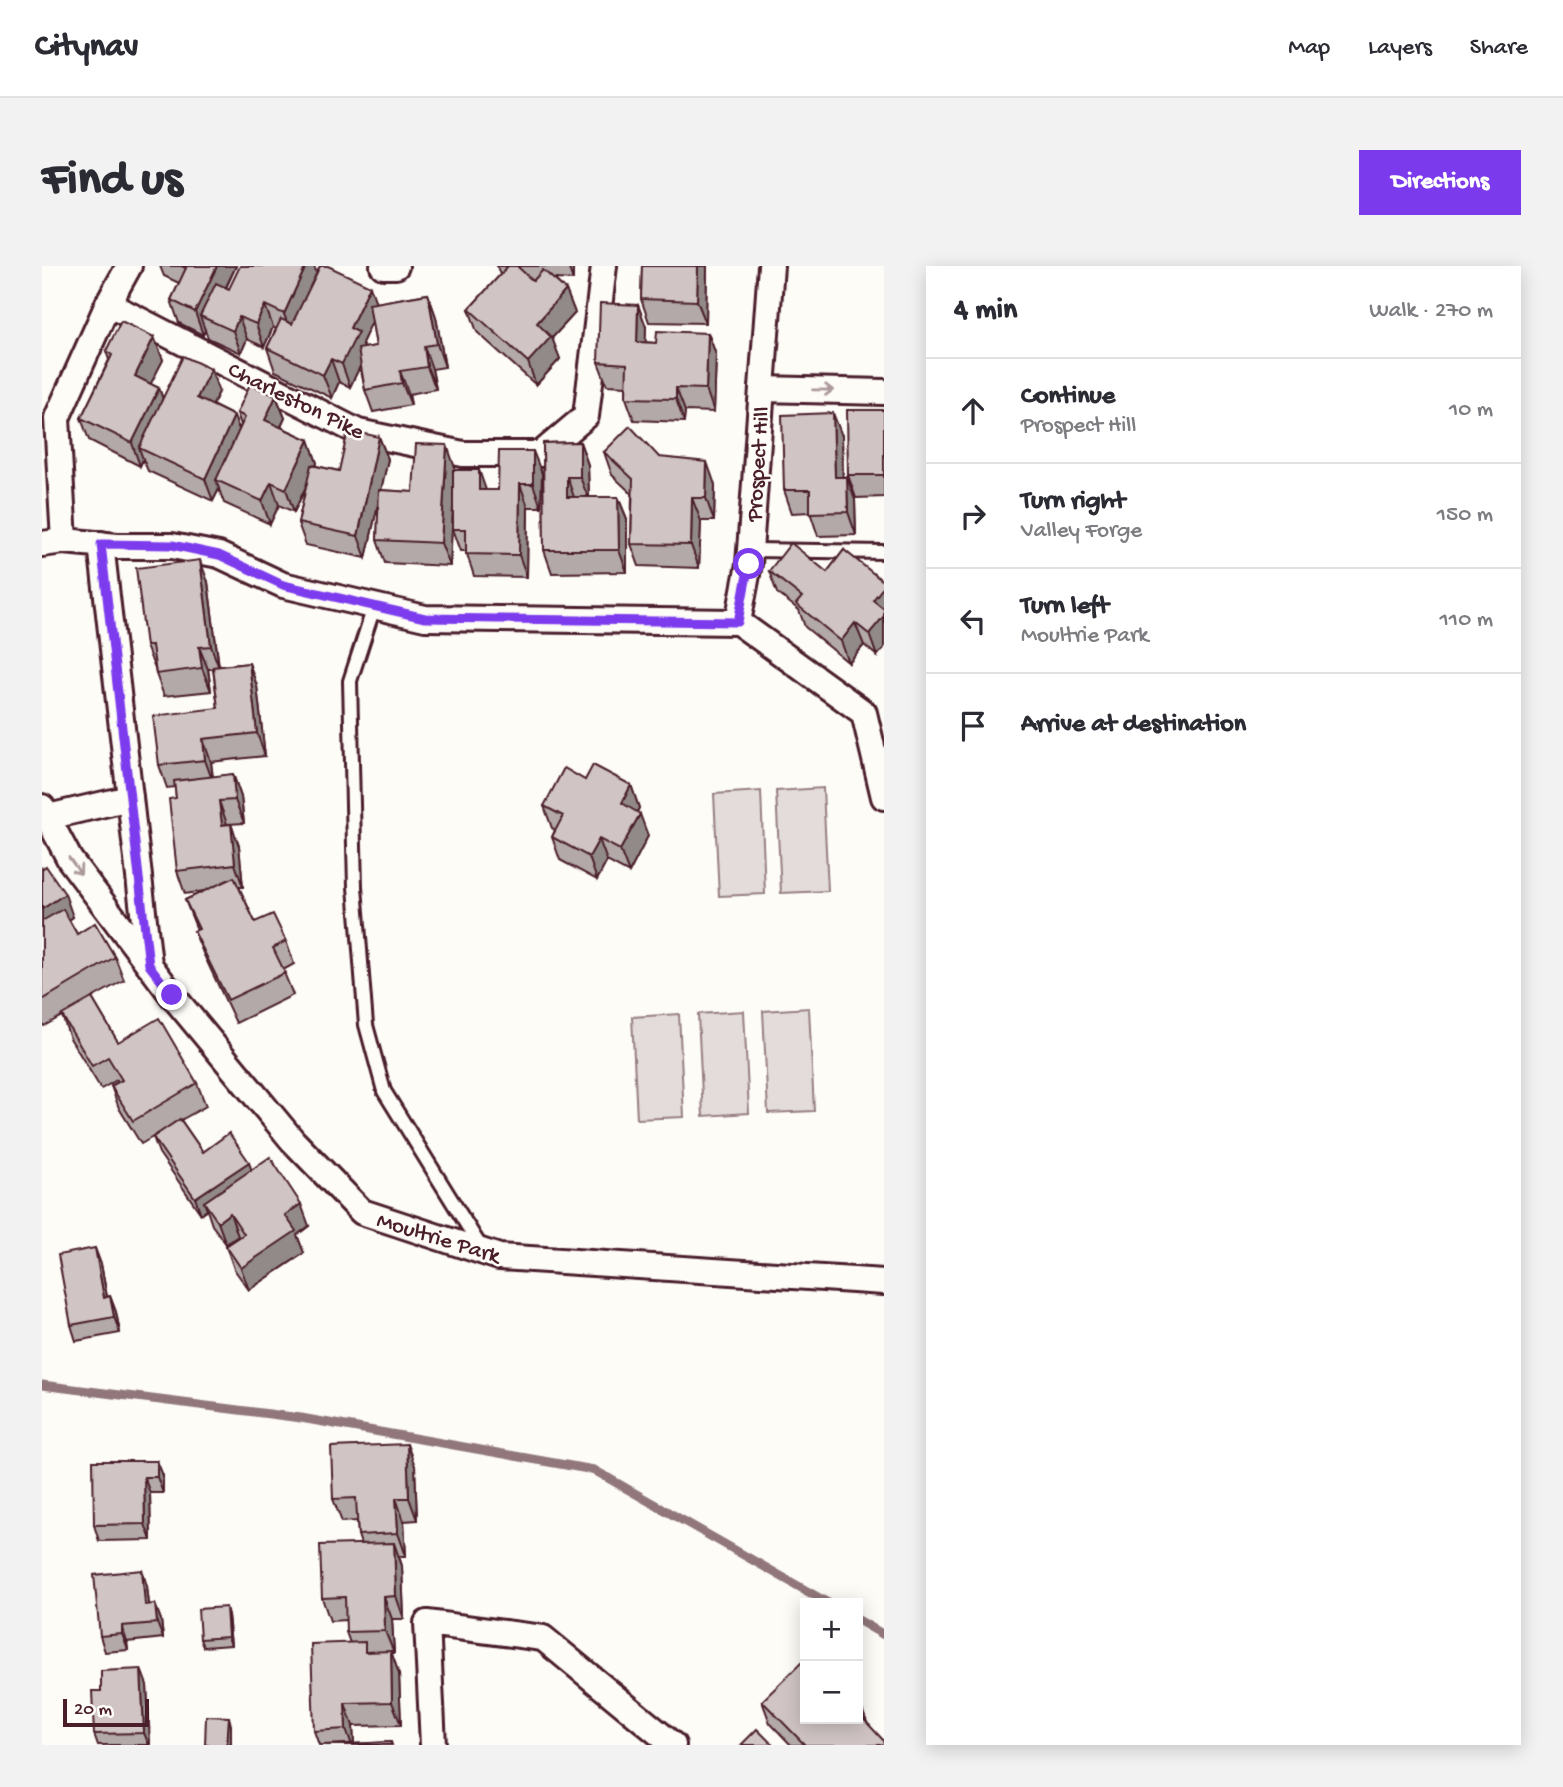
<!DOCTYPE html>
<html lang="en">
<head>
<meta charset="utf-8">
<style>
  :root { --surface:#fff; --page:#f2f2f3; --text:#2b2b33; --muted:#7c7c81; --line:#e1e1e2; --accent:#7c3aed }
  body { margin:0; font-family:"Gochi Hand",sans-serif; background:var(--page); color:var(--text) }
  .controls { position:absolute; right:21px; bottom:21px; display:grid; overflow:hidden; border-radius:0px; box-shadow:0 4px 18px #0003 }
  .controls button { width:63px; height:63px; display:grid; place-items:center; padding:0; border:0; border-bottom:2px solid var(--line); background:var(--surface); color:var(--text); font:35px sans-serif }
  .scale { position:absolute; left:21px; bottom:18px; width:86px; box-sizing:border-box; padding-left:7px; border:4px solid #4a1f2b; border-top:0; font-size:19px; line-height:24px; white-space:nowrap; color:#4a1f2b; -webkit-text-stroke:5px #fdfcf7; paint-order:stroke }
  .stop { position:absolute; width:21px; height:21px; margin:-16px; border:5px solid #7c3aed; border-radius:50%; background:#fff }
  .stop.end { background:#7c3aed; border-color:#fff; box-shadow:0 2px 7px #0008 }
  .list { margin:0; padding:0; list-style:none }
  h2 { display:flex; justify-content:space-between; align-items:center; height:91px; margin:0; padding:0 28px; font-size:30px }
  h2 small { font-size:23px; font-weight:400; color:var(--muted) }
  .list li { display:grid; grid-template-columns:46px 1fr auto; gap:21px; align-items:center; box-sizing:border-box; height:105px; padding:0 28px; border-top:2px solid var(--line) }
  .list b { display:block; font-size:26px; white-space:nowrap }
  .list p { margin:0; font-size:23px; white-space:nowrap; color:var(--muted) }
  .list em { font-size:23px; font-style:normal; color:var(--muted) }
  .icon { flex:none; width:38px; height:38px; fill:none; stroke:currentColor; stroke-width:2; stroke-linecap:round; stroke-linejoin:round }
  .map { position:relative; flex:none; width:842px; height:1479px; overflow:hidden; border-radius:0px }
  header { display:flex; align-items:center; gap:42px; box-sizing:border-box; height:98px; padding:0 35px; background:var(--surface); border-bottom:2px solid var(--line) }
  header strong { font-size:33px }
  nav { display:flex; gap:38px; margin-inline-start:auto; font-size:24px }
  .intro { display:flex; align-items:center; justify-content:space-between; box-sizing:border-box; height:168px; padding:0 42px }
  h1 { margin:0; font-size:49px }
  .button { padding:18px 32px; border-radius:0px; background:var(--accent); color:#fff; font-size:24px; font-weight:700 }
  main { display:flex; gap:42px; padding:0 42px }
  aside { flex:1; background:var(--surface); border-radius:0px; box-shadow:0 4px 18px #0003 }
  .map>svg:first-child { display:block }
  .green { fill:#e3dcda; stroke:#967e82; stroke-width:2 }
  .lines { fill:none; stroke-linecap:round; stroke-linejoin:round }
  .stream { stroke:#91777b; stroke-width:9 }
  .lane-casing { stroke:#4a1f2b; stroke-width:18 }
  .street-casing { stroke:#4a1f2b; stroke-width:30 }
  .lane { stroke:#fdfcf7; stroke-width:12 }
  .street { stroke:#fdfcf7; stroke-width:24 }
  .wall { fill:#b3a9a9; stroke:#4a1f2b; stroke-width:2; fill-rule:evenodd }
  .shaded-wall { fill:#928a89; stroke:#4a1f2b; stroke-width:2 }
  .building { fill:#d0c5c4; stroke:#4a1f2b; stroke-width:2 }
  .oneway { stroke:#ac999b }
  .route { stroke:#7c3aed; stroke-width:9 }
  .labels { text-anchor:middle; stroke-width:5; stroke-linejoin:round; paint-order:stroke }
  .street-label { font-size:23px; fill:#4a1f2b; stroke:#fdfcf7 }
</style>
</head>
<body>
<header>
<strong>Citynav</strong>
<nav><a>Map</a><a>Layers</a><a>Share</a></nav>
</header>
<div class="intro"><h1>Find us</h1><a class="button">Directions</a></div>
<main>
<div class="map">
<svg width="842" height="1479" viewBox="0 0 842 1479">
  <rect width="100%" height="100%" fill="#fdfcf7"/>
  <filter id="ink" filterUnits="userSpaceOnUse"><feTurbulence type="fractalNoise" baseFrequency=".0143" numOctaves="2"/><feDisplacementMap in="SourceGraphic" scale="14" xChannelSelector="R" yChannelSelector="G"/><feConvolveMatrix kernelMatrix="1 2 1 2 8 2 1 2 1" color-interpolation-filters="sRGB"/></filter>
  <g filter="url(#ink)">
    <g class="green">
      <polygon points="781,522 786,625 739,627 734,525"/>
      <polygon points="719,525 723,628 677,630 672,528"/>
      <polygon points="767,742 772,845 726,847 721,745"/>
      <polygon points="702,745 707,847 661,850 656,748"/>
      <polygon points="637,748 642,851 595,853 590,751"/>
    </g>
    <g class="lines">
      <g class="stream">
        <polyline points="0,1119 259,1152 552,1204 786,1337"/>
        <polyline points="816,1354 842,1369"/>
      </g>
      <g class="lane-casing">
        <g id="lane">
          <polyline points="708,284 842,286"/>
          <polyline points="332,341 308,415 313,621 324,759 342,825 441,985"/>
        </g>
      </g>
      <g class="street-casing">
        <g id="street">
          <polyline points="341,0 354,0"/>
          <polyline points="66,38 316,166 421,188 499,188 544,150 562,0"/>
          <polyline points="720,123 842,126"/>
          <polyline points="22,275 15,152 66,38 87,0"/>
          <polyline points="0,278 22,275 75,280 130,280 177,289 241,319 383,352 696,356 822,447 842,531"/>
          <polyline points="59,278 107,698"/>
          <polyline points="696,356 707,298 729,0"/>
          <polyline points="0,541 28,594 130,729 251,875 320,946 457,991 842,1016"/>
          <polyline points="6,551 88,532"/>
          <polyline points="391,1479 385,1357 501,1372 631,1479"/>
        </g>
      </g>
      <use href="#lane" class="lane"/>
      <use href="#street" class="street"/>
    </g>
    <g class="wall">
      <path d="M118,0H194L184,22L187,23L275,7L334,37L386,28L394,51L403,101L390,103L394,123L367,128L369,139L331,146L323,124L318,100L308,121L297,116L290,132L233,105L225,82L234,63L231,61L222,81L205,73L199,87L166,72L163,64L161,69L137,57L129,34L137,17L122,10ZM330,55L334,80L322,82L320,77Z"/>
      <polygon points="455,0 531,0 531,14 512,13 524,24 533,47 510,72 518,93 494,119 435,66 427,43 458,9"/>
      <polygon points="600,0 665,0 664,57 607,56 599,33"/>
      <polygon points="596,39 604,61 603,76 614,77 666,67 674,89 672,146 643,145 642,156 592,154 584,132 584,120 565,119 556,96"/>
      <polygon points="112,71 121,94 108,118 117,122 121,133 177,126 170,139 192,150 197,163 199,159 195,147 234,130 243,152 239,161 267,174 275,197 274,200 297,205 337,171 346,193 339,224 371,226 413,202 413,204 444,224 456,224 500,208 499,241 486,241 485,311 432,310 424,285 419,285 411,263 411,234 408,300 343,297 335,274 337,233 324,292 264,279 256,257 264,221 252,246 237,239 228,258 182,237 177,223 171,235 106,205 101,193 98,200 47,174 39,152 67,94 64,85"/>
      <polygon points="842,144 842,231 814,232 806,209"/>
      <polygon points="800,170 801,211 805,211 813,234 814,269 776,270 768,246 750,247 742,224"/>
      <polygon points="538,176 546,199 547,231 576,231 585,253 585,306 510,307 502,284 501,177"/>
      <polygon points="562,186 617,191 673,219 672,255 659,255 657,302 597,300 589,278 590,228 570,209"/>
      <polygon points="802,284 835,390 822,379 807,397 763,361 757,344 735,327 727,305 785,306"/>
      <polygon points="166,316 177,400 207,397 215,420 223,490 169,496 171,511 191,508 199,531 202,557 185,558 189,558 197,580 201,621 197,621 213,656 244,675 252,698 241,704 251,729 194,757 161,687 152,665 155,664 143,634 162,625 143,628 135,605 134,532 133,521 125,522 117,499 176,442 171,403 166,403 169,425 122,430 114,408 113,403 104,380"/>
      <polygon points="543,514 589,519 597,542 595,546 606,570 587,607 565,595 555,614 518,594 510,571 513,564 510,562 502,540"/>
      <polygon points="0,603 31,651 27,654 35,668 73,691 82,714 50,732 76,776 155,817 164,840 139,854 161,886 209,904 267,960 255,969 262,987 207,1024 192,1003 184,980 197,971 196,970 184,978 170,959 165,944 159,948 117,887 111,871 116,868 99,878 77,842 69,820 76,816 75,814 59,823 28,772 20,750 2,760 0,757"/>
      <polygon points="59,998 65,1031 68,1030 74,1046 78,1067 34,1075 29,1059"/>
      <polygon points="115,1195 121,1210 121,1227 108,1227 109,1274 57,1275 52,1259"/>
      <polygon points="373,1200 375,1254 362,1255 364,1290 357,1290 360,1300 362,1353 350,1353 352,1387 349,1387 357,1408 359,1459 311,1460 312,1478 349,1476 350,1479 277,1479 272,1465 308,1377 304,1366 304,1354 288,1355 280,1332 319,1278 316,1269 315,1255 300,1256 291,1233"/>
      <polygon points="105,1320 107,1339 113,1338 119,1354 121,1372 85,1376 86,1384 63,1386 58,1370"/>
      <polygon points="186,1349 189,1379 161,1381 158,1373"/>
      <polygon points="105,1419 108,1479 56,1479 52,1468 59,1425"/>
      <polygon points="720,1435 819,1441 825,1457 842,1479 749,1479 728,1457"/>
    </g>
    <g class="shaded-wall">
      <polygon points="175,0 194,0 168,54 158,50 163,64 161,69 153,46"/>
      <polygon points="264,0 272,0 277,13 250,70 242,48"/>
      <polygon points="526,0 531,0 531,14"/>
      <polygon points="656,0 665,0 664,57 655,35"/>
      <polygon points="328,20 336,43 320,77 324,88 308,121 300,98 308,62"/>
      <polygon points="524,24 533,47 510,72 518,93 494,119 486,96 495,57"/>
      <polygon points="386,28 394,51 403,101 395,78"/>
      <polygon points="223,39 231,61 222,81 214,58"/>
      <polygon points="596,39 604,61 603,99 595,76"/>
      <polygon points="197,51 205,73 199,87 191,65"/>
      <polygon points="666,67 674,89 672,146 664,123"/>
      <polygon points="112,71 121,94 101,133 93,110"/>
      <polygon points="382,80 390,103 394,123 385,101"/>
      <polygon points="289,93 297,116 290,132 281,109"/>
      <polygon points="169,103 177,126 163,155 155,132"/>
      <polygon points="358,105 367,128 369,139 360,117"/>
      <polygon points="117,122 125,145 97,182 101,193 98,200 90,177"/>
      <polygon points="634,122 643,145 642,156 634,133"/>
      <polygon points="234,130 243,152 231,177 223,154"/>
      <polygon points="791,147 800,170 801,234 793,211"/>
      <polygon points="192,150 200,172 174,214 177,223 171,235 163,213"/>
      <polygon points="337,171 346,193 324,292 316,270"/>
      <polygon points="267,174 275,197 252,246 244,223"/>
      <polygon points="538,176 546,199 547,234 538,211"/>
      <polygon points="405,179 413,202 408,300 399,277"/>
      <polygon points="491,185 500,208 499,241 491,218"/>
      <polygon points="665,196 673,219 672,255 664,232"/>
      <polygon points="437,204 445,227 437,224"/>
      <polygon points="525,211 533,234 525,231"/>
      <polygon points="805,211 813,234 814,269 806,246"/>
      <polygon points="229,216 237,239 228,258 220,235"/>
      <polygon points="478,218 486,241 485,311 477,289"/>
      <polygon points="576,231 585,253 585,306 577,284"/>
      <polygon points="650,232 659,255 657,302 649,279"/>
      <polygon points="158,294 166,316 177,402 169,380"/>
      <polygon points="842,320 842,382 835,390 827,368 831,334"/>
      <polygon points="813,357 822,379 807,397 799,375"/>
      <polygon points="157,381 166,403 169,425 160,402"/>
      <polygon points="207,397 215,420 223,490 215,467"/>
      <polygon points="161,473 169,496 171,516 163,494"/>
      <polygon points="191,508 199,531 202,557 193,534"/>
      <polygon points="589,519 597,542 588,560 580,537"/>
      <polygon points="177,535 185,558 180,559"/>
      <polygon points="598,548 606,570 587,607 578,584"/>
      <polygon points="189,558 197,580 201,621 193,598"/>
      <polygon points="557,573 565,595 555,614 547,591"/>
      <polygon points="23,628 31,651 0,671 0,643"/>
      <polygon points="207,896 212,912 162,936 165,944 159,948 153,932"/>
      <polygon points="259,938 267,960 255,969 262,987 207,1024 199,1002 243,949"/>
      <polygon points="188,947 196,970 184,978 176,956"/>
      <polygon points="53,982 59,998 68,1047 62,1032"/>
      <polygon points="68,1030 74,1046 78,1067 72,1051"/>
      <polygon points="365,1178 373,1200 375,1254 367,1232"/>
      <polygon points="115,1195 121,1210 121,1227 115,1211"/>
      <polygon points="102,1211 108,1227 109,1274 103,1258"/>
      <polygon points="354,1232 362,1255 364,1290 356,1267"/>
      <polygon points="352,1277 360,1300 362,1353 354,1330"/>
      <polygon points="100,1304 105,1320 109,1355 103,1339"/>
      <polygon points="342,1331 350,1353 352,1387 343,1365"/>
      <polygon points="113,1338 119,1354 121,1372 115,1357"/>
      <polygon points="184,1341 186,1349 189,1379 186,1371"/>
      <polygon points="80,1360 85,1376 86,1384 80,1368"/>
      <polygon points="349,1385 357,1408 359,1459 350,1436"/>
      <polygon points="99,1403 105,1419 108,1479 107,1479 102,1467"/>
      <polygon points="303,1437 311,1460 312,1479 310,1479 304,1463"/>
      <polygon points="819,1441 828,1464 816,1450 816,1444"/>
      <polygon points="187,1451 189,1459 189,1479 185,1479"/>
    </g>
    <g class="building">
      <polygon points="139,0 175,0 153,46 129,34 144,2"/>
      <polygon points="198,0 264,0 242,48 223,39 214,58 197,51 191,65 158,50 174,17 187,23"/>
      <polygon points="278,0 286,0 328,20 308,62 316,66 300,98 289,93 281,109 225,82 239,53 250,58"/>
      <polygon points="466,0 475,0 491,15 501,4 524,24 495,57 509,71 486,96 427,43"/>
      <polygon points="600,0 656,0 655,35 599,33"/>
      <polygon points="386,28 395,78 382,80 385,101 358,105 360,117 323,124 316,83 334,80 327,38"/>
      <polygon points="558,37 596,39 595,76 614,77 615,65 666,67 664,123 634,122 634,133 584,132 585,98 556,96"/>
      <polygon points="79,55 112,71 93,110 117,122 90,177 39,152 70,89 64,85"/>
      <polygon points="141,90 169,103 155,132 192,150 163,213 97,182"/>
      <polygon points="208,118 234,130 223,154 267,174 244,223 229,216 220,235 174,214 203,151 195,147"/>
      <polygon points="805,144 842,144 842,209 806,209"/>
      <polygon points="791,147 793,211 805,211 806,246 768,247 768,224 742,224 740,149"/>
      <polygon points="588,160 617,191 665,196 664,232 650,232 649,279 589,278 591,213 562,186"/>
      <polygon points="306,164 337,171 316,270 256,257 269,199 297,205"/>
      <polygon points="538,176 538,211 525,211 525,231 576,231 577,284 502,284 501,177"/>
      <polygon points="374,178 405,179 399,277 335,274 337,224 371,226"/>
      <polygon points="457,185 491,185 491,218 478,218 477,289 424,288 424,263 411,263 411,204 437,204 437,224 456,224"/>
      <polygon points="749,277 785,306 802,284 842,316 842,320 831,334 842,343 842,350 827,368 813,357 799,375 754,338 760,331 727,305"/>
      <polygon points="158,294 169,380 157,381 160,402 114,408 110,379 104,380 94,302"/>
      <polygon points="207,397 215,467 161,473 163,494 117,499 111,450 176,442 171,401"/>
      <polygon points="551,499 589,519 580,537 598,548 578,584 557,573 547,591 510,571 521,550 502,540 522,502 543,514"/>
      <polygon points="191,508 193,534 177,535 180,559 189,558 193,598 135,605 127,533 134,532 132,515"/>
      <polygon points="4,600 23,628 0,643 0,603"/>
      <polygon points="192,611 213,656 231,648 244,675 231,682 243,707 186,734 152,665 157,663 143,634"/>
      <polygon points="21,643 35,668 53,657 73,691 0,734 0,655"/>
      <polygon points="50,732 76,776 117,752 155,817 91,855 69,820 80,814 66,791 50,800 20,749"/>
      <polygon points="138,853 161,886 187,867 207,896 153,932 111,871"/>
      <polygon points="228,891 259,938 243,949 254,965 199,1002 184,980 202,968 188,947 176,956 162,936"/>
      <polygon points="53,982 62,1032 68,1030 72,1051 29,1059 16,989"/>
      <polygon points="365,1178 367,1232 354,1232 356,1267 316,1269 314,1232 291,1233 289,1181"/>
      <polygon points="51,1195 115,1195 115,1211 102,1211 103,1258 52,1259"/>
      <polygon points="352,1277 354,1330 342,1331 343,1365 304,1366 303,1331 280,1332 278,1279"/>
      <polygon points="100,1304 103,1339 113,1338 115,1357 80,1360 80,1368 58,1370 52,1309"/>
      <polygon points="184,1341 186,1371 158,1373 156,1343"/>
      <polygon points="323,1376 323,1386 349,1385 350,1436 303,1437 304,1463 272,1465 269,1378"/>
      <polygon points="763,1393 763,1453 816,1453 816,1447 842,1475 842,1479 763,1479 720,1435"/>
      <polygon points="99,1403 102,1467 52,1468 50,1425 59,1425 59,1405"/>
      <polygon points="164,1450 187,1451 185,1479 163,1479"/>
      <polygon points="715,1463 731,1479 699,1479"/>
      <polygon points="349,1476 349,1479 280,1479"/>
    </g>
    <defs><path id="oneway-shaft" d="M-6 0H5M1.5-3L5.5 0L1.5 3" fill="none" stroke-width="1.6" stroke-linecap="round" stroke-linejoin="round" transform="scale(1.75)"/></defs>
    <g class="oneway">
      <use href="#oneway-shaft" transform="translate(781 124) rotate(1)"/>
      <use href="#oneway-shaft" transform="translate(33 600) rotate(54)"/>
    </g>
  </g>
  <g class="lines" filter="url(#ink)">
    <polyline class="route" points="130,729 107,699 59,278 130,279 177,289 241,319 383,352 696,356 707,298"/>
  </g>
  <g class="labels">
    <g class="street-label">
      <text transform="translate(255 133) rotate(26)" y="8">Charleston Pike</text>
      <text transform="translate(714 198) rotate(-86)" y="8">Prospect Hill</text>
      <text transform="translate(397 970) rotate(17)" y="8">Moultrie Park</text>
    </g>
  </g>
</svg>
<div class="controls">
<button>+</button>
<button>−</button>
</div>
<div class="scale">20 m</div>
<div class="stop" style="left:707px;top:298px"></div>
<div class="stop end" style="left:130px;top:729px"></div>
</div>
<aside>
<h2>4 min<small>Walk · 270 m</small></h2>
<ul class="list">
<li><svg class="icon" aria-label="ahead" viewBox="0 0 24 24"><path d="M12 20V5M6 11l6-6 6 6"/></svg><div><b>Continue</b><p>Prospect Hill</p></div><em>10 m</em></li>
<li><svg class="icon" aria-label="right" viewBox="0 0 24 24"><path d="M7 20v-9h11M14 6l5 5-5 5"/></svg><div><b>Turn right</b><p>Valley Forge</p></div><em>150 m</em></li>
<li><svg class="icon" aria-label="left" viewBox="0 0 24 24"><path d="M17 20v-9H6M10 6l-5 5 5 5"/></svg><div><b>Turn left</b><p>Moultrie Park</p></div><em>110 m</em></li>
<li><svg class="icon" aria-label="arrive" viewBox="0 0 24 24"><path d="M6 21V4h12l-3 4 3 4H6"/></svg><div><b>Arrive at destination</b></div></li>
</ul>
</aside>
</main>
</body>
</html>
